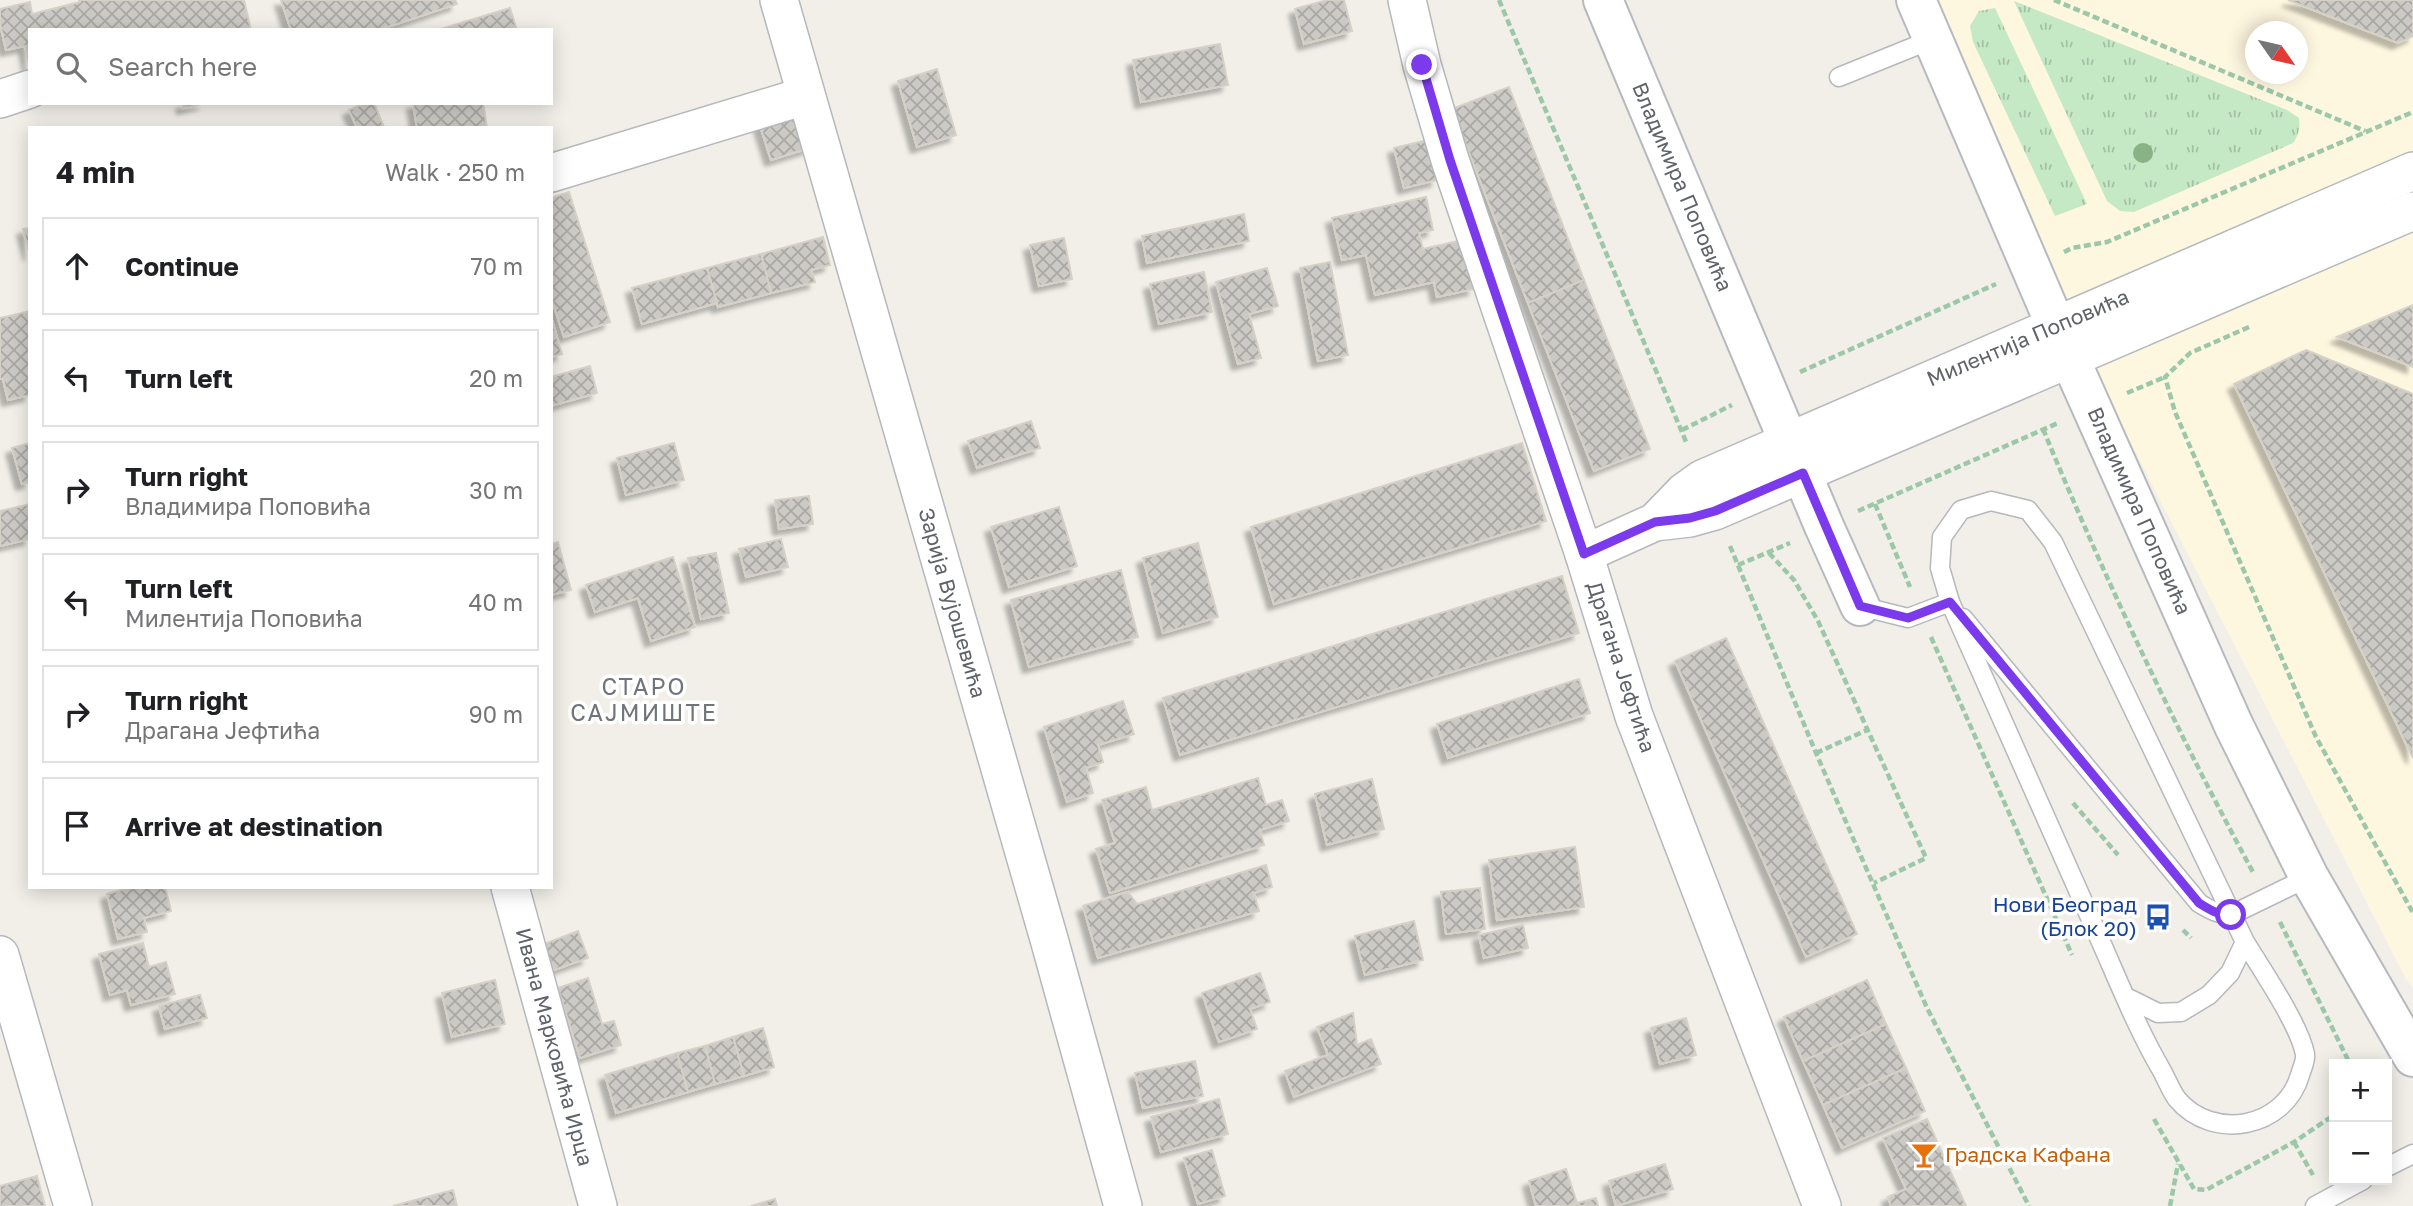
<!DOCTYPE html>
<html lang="en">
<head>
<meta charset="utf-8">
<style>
  :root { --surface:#fff; --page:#f2f2f2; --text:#202124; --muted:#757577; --line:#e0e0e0 }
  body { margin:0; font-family:"Golos Text",sans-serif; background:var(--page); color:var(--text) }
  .controls { position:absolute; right:21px; bottom:21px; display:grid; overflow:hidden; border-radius:0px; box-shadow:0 4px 18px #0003 }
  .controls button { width:63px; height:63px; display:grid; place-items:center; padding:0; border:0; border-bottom:2px solid var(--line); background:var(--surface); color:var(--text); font:35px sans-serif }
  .compass { position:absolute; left:2245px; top:21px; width:63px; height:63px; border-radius:50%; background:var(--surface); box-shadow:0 4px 18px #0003; rotate:124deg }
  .stop { position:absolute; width:21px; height:21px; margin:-16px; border:5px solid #7c3aed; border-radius:50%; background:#fff }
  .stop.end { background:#7c3aed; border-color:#fff; box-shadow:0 2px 7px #0008 }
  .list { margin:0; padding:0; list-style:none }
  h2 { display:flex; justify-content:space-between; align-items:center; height:91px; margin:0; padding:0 28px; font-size:30px }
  h2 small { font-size:23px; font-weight:400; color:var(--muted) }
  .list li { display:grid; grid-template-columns:46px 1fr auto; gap:21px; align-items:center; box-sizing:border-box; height:98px; margin:0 14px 14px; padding:0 14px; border:2px solid var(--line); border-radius:0px }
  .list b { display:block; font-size:26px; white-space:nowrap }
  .list p { margin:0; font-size:23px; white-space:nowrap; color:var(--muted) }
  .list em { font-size:23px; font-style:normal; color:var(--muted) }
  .icon { flex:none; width:38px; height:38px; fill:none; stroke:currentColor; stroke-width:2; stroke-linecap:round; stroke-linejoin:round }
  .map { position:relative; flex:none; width:2413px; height:1206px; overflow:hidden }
  .search { position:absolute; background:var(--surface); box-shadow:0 4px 18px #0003; left:28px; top:28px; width:525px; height:77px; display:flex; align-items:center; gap:18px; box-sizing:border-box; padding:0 24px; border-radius:0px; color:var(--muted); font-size:26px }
  .panel { position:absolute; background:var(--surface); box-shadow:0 4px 18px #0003; left:28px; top:126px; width:525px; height:763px; border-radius:0px }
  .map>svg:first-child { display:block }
  .commercial { fill:#fef7e0; fill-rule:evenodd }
  .grass { fill:url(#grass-tufts) }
  .building { fill:url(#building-cross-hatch); stroke:#d6d1c6; stroke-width:2; filter:url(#shadow) }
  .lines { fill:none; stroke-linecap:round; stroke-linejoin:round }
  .service-casing { stroke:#b5b8bc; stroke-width:21 }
  .minor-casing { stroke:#b5b8bc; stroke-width:40 }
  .secondary-casing { stroke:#b6babf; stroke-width:42 }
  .path { stroke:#9cc7a9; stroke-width:4.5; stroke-dasharray:7 3.5; stroke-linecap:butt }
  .service { stroke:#fff; stroke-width:18 }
  .minor { stroke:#fff; stroke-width:37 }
  .secondary { stroke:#fff; stroke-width:38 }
  .tree { fill:#89b387 }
  .route { stroke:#7c3aed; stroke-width:9 }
  .labels { text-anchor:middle; stroke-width:7; stroke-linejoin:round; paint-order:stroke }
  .street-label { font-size:21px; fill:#5f6368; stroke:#fff }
  .transit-label { font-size:21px; fill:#164399; stroke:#fff; text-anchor:end }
  .food-label { font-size:21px; fill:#c56008; stroke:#fff; text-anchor:start }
  .neighbourhood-label { font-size:23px; letter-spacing:2px; fill:#70757a; stroke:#fff }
</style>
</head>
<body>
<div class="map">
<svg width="2413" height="1206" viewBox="0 0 2413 1206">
  <defs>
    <pattern id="grass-tufts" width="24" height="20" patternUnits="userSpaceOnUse" patternTransform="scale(1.75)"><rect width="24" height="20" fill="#c5e8c5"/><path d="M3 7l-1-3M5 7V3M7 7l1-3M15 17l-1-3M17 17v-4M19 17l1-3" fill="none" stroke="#a3c0a4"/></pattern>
    <pattern id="building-cross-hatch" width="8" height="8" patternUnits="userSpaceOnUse" patternTransform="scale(1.75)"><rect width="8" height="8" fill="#cccac5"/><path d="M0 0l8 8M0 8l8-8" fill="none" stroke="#a9a8a4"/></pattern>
    <filter id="shadow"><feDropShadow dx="-6" dy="6" stdDeviation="2" flood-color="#0004"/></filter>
  </defs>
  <rect width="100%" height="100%" fill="#f1efe8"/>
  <g class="commercial">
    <path d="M1933,0H2413V187L2076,332ZM2256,32H2298V74H2256Z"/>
    <polygon points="2413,210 2413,988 2405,977 2084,352"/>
  </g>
  <g class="grass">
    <path d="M2014,1L2287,110L2299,118C2300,128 2299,134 2293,143L2134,212L2120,211L2107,201Z"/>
    <polygon points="1995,8 2087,204 2055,216 1973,42 1970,26 1979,11"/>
  </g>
  <g class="building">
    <polygon points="79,0 244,0 251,30 30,30 30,69 25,46 6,50 0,24 0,9 30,2 32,14 80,2"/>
    <polygon points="281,0 455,0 457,4 379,30 291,30"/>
    <polygon points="1327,0 1344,0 1352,31 1304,44 1295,9"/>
    <polygon points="2288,0 2413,0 2413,36 2398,43"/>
    <polygon points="510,8 517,30 441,30 441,29"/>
    <polygon points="1220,44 1228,85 1141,102 1133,60"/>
    <polygon points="937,69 956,135 917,147 898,81"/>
    <polygon points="1509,87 1584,280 1528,303 1452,109"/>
    <polygon points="182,103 205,103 183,108"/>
    <polygon points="365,103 374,103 384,127 357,128 349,110"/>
    <polygon points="413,103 483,103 487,128 417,128"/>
    <polygon points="795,104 809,148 771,160 757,116"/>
    <polygon points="1428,140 1437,180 1404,188 1394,148"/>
    <polygon points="569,192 610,322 564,337 551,297 551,198"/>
    <polygon points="1426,197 1433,230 1419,233 1423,249 1463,240 1474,289 1437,297 1434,282 1375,295 1366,255 1342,260 1332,218"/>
    <polygon points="1244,214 1249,241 1147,263 1142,236"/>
    <polygon points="30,228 30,255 23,229"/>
    <polygon points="823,237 830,265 811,270 815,282 771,293 761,254"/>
    <polygon points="1064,238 1072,279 1039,286 1030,245"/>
    <polygon points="761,254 771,293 718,307 707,268"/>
    <polygon points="1330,262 1348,355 1318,361 1300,268"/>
    <polygon points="707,268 717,303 642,324 632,288"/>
    <polygon points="1267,268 1278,306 1249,314 1261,358 1238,364 1216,282"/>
    <polygon points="1204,272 1212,312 1159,324 1150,284"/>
    <polygon points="1584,280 1650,449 1594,471 1528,303"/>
    <polygon points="2413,305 2413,367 2337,337"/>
    <polygon points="30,311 30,395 8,400 3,379 0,379 0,318"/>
    <polygon points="551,317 562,354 551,357"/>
    <polygon points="2306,350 2413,394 2413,758 2234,384"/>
    <polygon points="590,366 597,393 551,406 551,377"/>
    <polygon points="1031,421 1040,448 977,468 968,441"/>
    <polygon points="30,443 30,482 22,484 12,448"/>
    <polygon points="674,443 684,480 626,495 617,458"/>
    <polygon points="1522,443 1546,521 1274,604 1251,527"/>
    <polygon points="809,496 813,524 779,529 775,500"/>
    <polygon points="30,504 30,539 0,546 0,511"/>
    <polygon points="1059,507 1077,566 1009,587 991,527"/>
    <polygon points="781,539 788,567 746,577 739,549"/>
    <polygon points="558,542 571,590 551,595 551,544"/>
    <polygon points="1198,543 1218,617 1163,633 1143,558"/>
    <polygon points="716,553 729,613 701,619 688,558"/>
    <polygon points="673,557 695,627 651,641 638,598 595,612 586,585"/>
    <polygon points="1121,570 1138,637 1029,667 1011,600"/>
    <polygon points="1562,576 1579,633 1180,755 1163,698"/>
    <polygon points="1726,638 1857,934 1806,957 1675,661"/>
    <polygon points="1579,679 1590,713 1448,758 1437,724"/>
    <polygon points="1123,701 1134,734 1098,745 1103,762 1086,768 1093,793 1067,802 1044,727"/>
    <polygon points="1258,778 1266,805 1282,800 1289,821 1260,830 1264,845 1110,893 1096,849 1115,843 1102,800 1146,787 1152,810"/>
    <polygon points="1372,779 1384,829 1327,845 1315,794"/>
    <polygon points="1575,847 1584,907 1497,920 1489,860"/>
    <polygon points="1266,865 1272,887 1254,893 1259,911 1098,958 1083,906 1128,892 1137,904"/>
    <polygon points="132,887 165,887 171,911 144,918 147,932 118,939 107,894"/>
    <polygon points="1480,888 1485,929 1446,934 1441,892"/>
    <polygon points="1414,921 1423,960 1365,975 1355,936"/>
    <polygon points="1523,925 1528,948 1484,958 1479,935"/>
    <polygon points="578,931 588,958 554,970 544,944"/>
    <polygon points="143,943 149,967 166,962 175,994 131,1005 127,990 110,995 99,954"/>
    <polygon points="1260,973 1270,1002 1250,1009 1257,1029 1219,1042 1202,993"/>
    <polygon points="588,978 602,1024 614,1021 621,1045 580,1058 558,988"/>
    <polygon points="495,980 505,1024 452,1037 442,993"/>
    <polygon points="1867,980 1886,1024 1803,1061 1784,1017"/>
    <polygon points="200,995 207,1018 165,1029 159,1006"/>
    <polygon points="1353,1013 1357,1045 1371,1039 1381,1064 1294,1097 1285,1071 1328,1055 1317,1027"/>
    <polygon points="1686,1018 1696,1055 1660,1064 1651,1028"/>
    <polygon points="1886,1024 1906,1068 1823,1105 1803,1061"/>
    <polygon points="763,1028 774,1067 744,1076 733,1037"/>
    <polygon points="733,1037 744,1076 715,1084 705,1046"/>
    <polygon points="705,1046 715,1084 688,1092 677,1053"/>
    <polygon points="677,1053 688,1092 616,1113 605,1075"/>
    <polygon points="1195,1061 1203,1096 1143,1108 1135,1073"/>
    <polygon points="1906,1068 1925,1111 1842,1148 1823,1105"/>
    <polygon points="1219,1099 1228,1134 1161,1152 1151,1117"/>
    <polygon points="1927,1119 1966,1206 1891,1206 1888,1197 1906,1189 1883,1138"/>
    <polygon points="1212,1150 1225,1196 1198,1204 1184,1158"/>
    <polygon points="1665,1164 1673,1189 1616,1206 1609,1181"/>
    <polygon points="1566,1169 1577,1203 1568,1206 1536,1206 1529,1181"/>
    <polygon points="37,1176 45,1206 0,1206 0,1186"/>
    <polygon points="453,1190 457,1206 393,1206"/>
    <polygon points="1596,1198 1598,1206 1568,1206 1577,1203"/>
    <polygon points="775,1199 777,1206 751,1206"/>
  </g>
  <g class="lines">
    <g class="service-casing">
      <g id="service">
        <polyline points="1839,77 1933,39"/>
        <polyline points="1860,606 1908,618 1950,602"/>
        <path d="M1963,618L2199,903C2210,910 2218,914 2231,915L2309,877"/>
        <path d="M2126,997L2158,1013L2181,1012L2209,995L2230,973L2245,942L2053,542L2028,510L1991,501L1961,510L1942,537L1940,568L1950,602C2000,715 2051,828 2101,942C2120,985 2138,1030 2162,1071C2167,1080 2171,1091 2177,1099C2213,1142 2285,1128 2300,1075C2302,1068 2306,1061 2305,1054C2299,1024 2262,970 2245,942"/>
        <polyline points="2387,1167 2413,1154"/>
        <polyline points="2315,1206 2363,1180"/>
      </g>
    </g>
    <g class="minor-casing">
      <g id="minor">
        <polyline points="779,0 1049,939 1123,1206"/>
        <polyline points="1407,0 1422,65 1450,160 1584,554 1634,716 1822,1206"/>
        <polyline points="0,99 30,89"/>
        <polyline points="551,173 805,96"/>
        <polyline points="1655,522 1684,492 1702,479 2413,171"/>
        <polyline points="1584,554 1655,522 1690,518 1715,511 2413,211"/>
        <polyline points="510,887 598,1206"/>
        <polyline points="0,955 73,1206"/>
      </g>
    </g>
    <g class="secondary-casing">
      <g id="secondary">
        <polyline points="1603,0 1824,526 1860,606"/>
        <polyline points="1916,0 2070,359 2234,726 2309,877 2413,1057"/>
      </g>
    </g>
    <g class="path">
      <polyline points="1499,0 1687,444"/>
      <polyline points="2054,0 2365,131"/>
      <polyline points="2064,252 2072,248 2107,242 2413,112"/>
      <polyline points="2249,327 2190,353 2165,377 2175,412 2316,737 2413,913"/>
      <polyline points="1800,372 1996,284"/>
      <polyline points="2127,393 2165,377"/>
      <path d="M2043,429C2106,581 2176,730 2254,874"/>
      <polyline points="1682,430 1732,405"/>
      <polyline points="1875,504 1910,587"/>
      <polyline points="1858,511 2058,423"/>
      <polyline points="1730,546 1816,753 1927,1008 2029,1206"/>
      <polyline points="1769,553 1794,580 1818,621 1926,858 1874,883"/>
      <polyline points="1738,565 1790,543"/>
      <polyline points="1931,637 2072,955"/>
      <polyline points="1816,753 1867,730"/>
      <polyline points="2073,803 2118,855"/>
      <polyline points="2280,922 2350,1064"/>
      <polyline points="2183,930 2191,938"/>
      <polyline points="2154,1119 2194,1189 2206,1190 2294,1142 2334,1115"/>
      <polyline points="2294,1142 2313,1175"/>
      <polyline points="2170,1206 2178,1164"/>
    </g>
    <use href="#service" class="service"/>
    <use href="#minor" class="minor"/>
    <use href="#secondary" class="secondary"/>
  </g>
  <circle class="tree" cx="2143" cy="153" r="10"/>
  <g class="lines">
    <path class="route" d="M1422,65L1450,160L1584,554L1655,522L1690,518L1715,511L1803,473L1860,606L1908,618L1950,602L2199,903C2210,910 2218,915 2231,915"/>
  </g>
  <defs>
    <g id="bus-bare" transform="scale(2.1)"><path d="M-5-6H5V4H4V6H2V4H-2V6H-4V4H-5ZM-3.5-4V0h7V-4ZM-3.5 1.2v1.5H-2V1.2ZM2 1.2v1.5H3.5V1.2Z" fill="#1a4fb4" stroke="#fff" stroke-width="2.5" paint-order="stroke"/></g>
    <g id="bar-bare" transform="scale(2.1)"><path d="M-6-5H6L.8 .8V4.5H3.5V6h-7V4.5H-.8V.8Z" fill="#e8710a" stroke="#fff" stroke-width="2.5" paint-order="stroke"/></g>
  </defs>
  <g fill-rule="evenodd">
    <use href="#bus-bare" x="2158" y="917"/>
    <use href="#bar-bare" x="1924" y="1155"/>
  </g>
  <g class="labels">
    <g class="street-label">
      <text transform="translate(1682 187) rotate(67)" y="7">Владимира Поповића</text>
      <text transform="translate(2028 338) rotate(-23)" y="7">Милентија Поповића</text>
      <text transform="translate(2139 511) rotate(66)" y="7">Владимира Поповића</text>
      <text transform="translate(952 603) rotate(74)" y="7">Зарија Вујошевића</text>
      <text transform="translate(1621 667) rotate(72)" y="7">Драгана Јефтића</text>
      <text transform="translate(554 1047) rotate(75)" y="7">Ивана Марковића Ирца</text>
    </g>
    <g class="transit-label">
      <text x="2137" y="912">Нови Београд<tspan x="2137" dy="24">(Блок 20)</tspan></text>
    </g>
    <g class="food-label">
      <text x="1945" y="1162">Градска Кафана</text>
    </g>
    <g class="neighbourhood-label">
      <text x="644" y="695">СТАРО<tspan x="644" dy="26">САЈМИШТЕ</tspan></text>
    </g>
  </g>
</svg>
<div class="controls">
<button>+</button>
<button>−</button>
</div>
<svg class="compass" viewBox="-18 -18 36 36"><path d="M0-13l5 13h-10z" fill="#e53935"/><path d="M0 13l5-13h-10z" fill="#757577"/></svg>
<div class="stop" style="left:2231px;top:915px"></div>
<div class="stop end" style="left:1422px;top:65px"></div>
<div class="search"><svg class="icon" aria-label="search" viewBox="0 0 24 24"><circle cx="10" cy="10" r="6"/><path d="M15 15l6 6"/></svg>Search here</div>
<section class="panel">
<h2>4 min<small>Walk · 250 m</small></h2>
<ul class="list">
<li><svg class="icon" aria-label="ahead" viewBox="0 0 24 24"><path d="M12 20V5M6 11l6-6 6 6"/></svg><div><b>Continue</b></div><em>70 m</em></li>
<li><svg class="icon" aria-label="left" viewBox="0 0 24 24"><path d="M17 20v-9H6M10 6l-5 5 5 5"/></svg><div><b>Turn left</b></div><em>20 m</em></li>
<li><svg class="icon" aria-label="right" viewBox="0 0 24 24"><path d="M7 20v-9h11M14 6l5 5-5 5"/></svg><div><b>Turn right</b><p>Владимира Поповића</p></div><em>30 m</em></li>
<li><svg class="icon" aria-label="left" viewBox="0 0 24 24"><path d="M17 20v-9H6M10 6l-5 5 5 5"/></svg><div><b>Turn left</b><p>Милентија Поповића</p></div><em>40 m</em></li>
<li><svg class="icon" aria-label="right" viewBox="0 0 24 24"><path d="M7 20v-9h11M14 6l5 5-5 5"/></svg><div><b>Turn right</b><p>Драгана Јефтића</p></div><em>90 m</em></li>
<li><svg class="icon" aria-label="arrive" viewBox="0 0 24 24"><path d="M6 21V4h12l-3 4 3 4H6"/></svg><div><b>Arrive at destination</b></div></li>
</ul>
</section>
</div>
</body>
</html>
